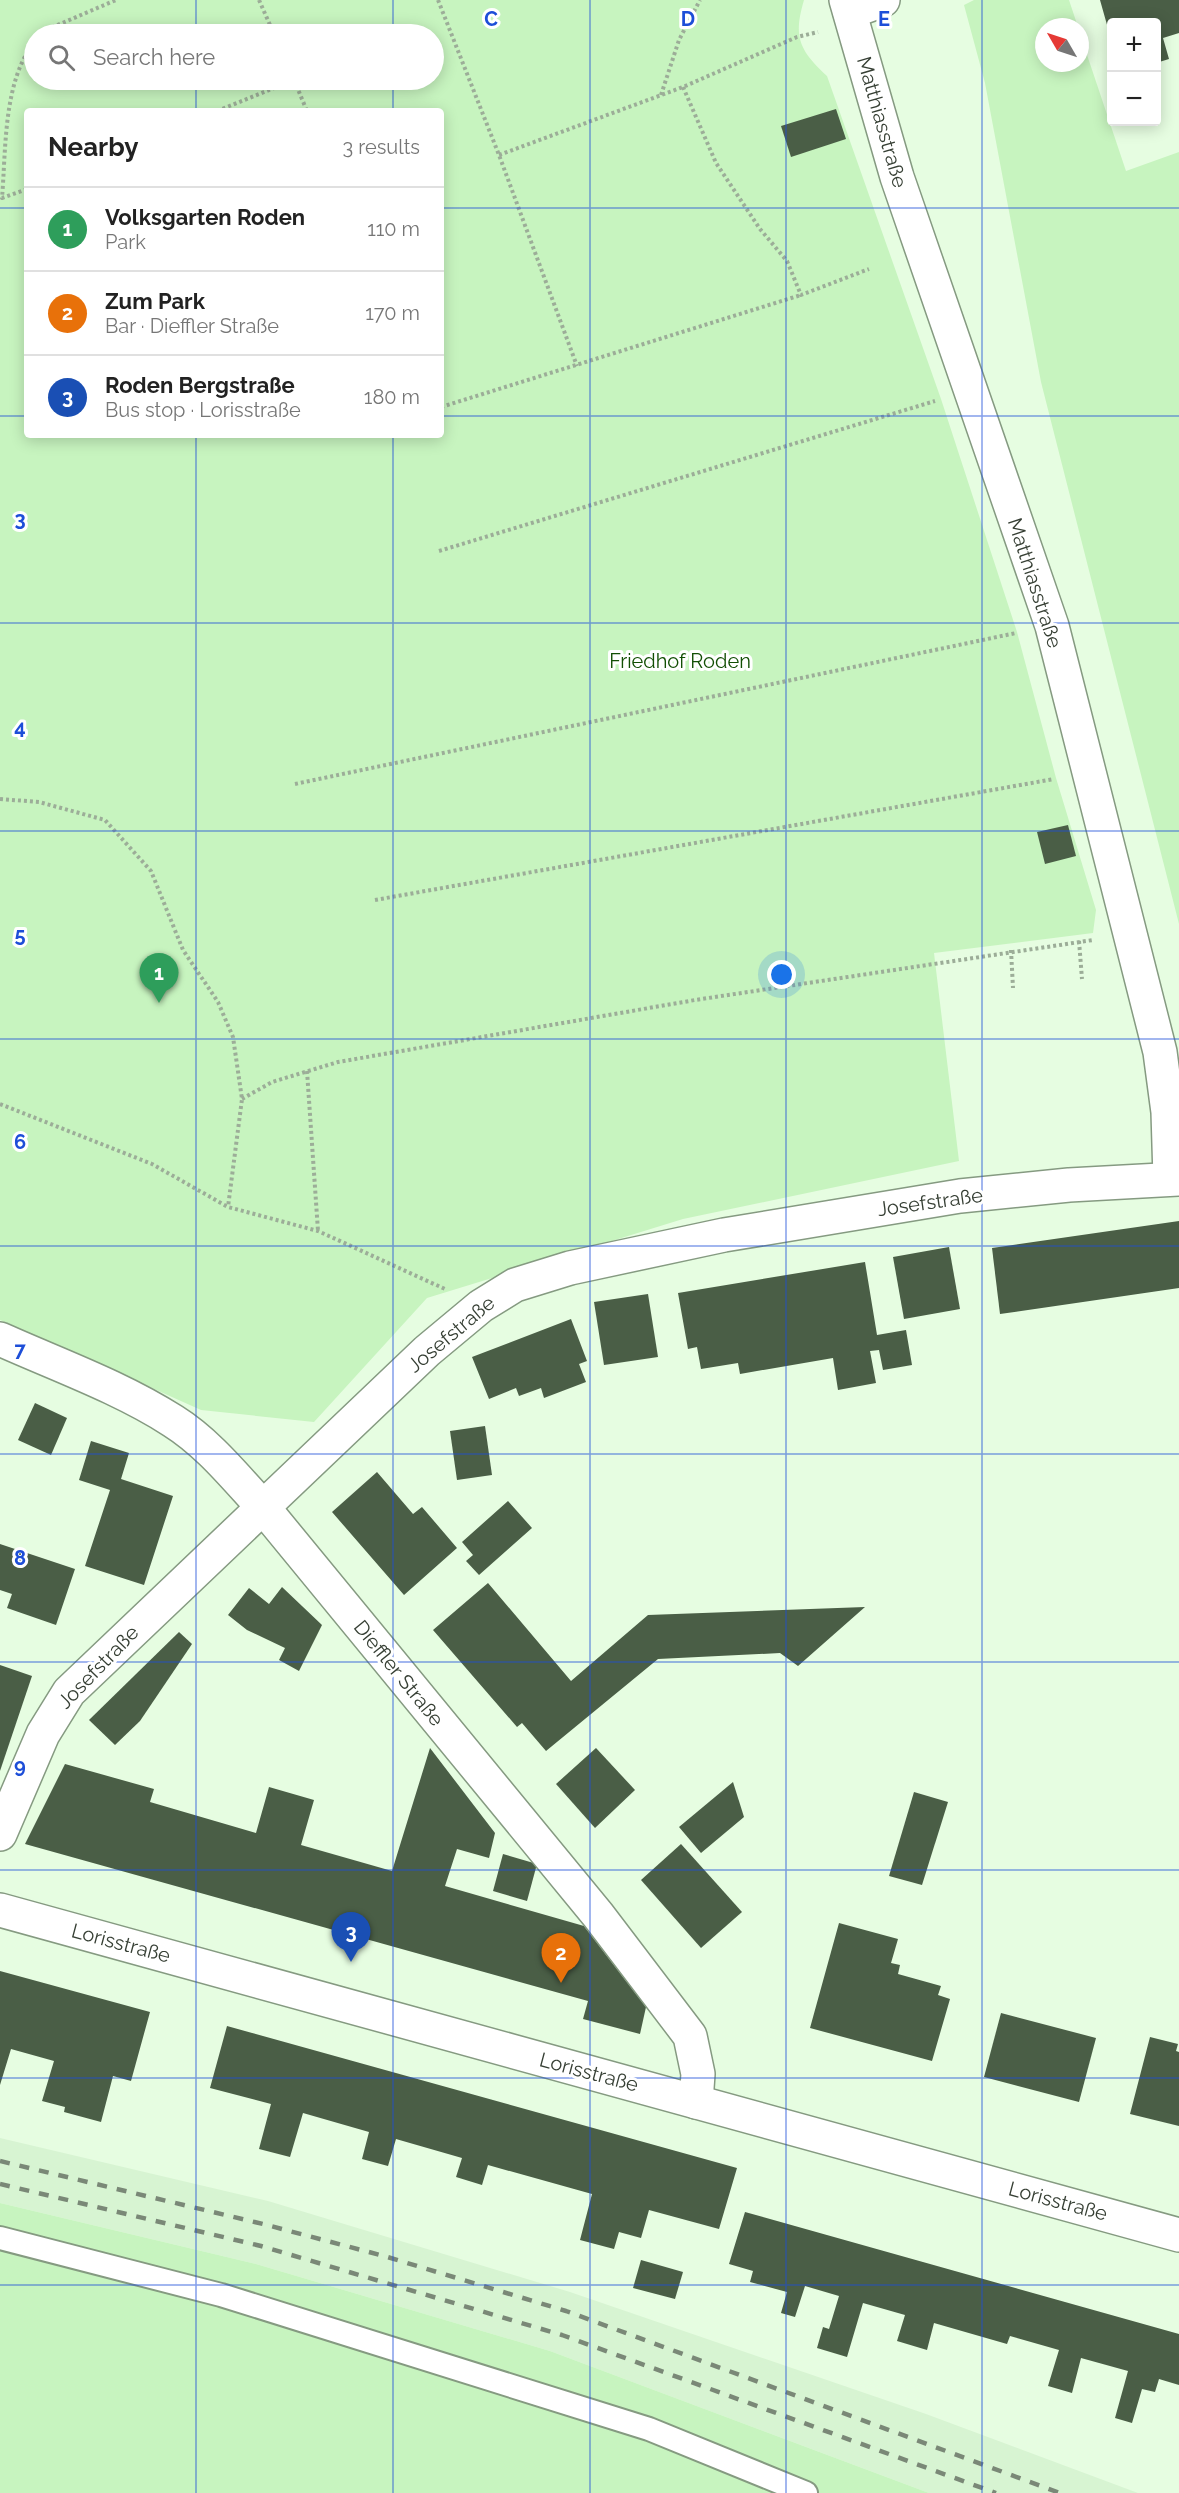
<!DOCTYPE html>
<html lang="en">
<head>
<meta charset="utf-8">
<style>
  :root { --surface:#fff; --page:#f2f2f2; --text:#222; --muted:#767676; --line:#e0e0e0; --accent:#2563eb }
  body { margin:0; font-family:Raleway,sans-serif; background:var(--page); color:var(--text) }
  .controls { position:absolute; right:18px; top:18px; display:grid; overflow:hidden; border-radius:6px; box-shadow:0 3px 15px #0003 }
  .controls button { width:54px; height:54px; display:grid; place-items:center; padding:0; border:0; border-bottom:2px solid var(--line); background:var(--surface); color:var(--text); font:30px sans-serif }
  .compass { position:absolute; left:1035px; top:18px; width:54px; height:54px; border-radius:50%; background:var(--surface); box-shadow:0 3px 15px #0003; rotate:309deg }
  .you { position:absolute; left:782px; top:975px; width:21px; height:21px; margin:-15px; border:4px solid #fff; border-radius:50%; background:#1a73e8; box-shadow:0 0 0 9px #1a73e833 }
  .badge { display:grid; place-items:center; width:39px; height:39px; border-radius:50%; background:var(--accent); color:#fff; font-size:20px; font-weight:700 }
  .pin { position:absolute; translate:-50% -50px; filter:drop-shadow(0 2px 3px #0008) }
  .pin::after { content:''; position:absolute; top:32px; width:21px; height:18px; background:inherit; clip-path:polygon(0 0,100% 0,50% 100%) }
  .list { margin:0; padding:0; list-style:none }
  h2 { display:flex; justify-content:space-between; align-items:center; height:78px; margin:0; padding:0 24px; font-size:26px }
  h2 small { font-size:20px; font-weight:400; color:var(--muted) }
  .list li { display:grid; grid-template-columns:39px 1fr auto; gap:18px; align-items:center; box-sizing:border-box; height:84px; padding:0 24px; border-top:2px solid var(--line) }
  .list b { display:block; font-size:22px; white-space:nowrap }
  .list p { margin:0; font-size:20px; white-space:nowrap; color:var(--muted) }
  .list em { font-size:20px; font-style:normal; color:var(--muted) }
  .icon { flex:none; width:33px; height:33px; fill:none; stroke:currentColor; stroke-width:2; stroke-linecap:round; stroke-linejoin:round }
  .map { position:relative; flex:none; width:1179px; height:2493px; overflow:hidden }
  .search { position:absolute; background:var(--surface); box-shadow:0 3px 15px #0003; left:24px; top:24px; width:420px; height:66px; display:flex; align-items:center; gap:15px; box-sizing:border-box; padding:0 21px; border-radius:33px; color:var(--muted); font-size:22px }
  .panel { position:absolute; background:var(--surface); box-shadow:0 3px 15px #0003; left:24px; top:108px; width:420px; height:330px; border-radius:6px }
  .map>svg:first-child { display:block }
  .built { fill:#d7f4d2 }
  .green { fill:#c7f4bf; fill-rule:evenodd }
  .building { fill:#4a5e46 }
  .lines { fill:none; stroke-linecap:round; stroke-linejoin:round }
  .lane-casing { stroke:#859a81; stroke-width:26 }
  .street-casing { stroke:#859a81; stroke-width:36 }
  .secondary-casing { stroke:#859a81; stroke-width:36 }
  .path { stroke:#9cad98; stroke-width:4; stroke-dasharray:3 3; stroke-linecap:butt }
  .lane { stroke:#fff; stroke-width:22 }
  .street { stroke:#fff; stroke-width:33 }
  .secondary { stroke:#fff; stroke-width:33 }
  .rail { stroke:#7a8877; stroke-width:4.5; stroke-dasharray:10 10; stroke-linecap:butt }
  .grid { fill:none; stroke:#1d4ed8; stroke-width:1.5; stroke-opacity:0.55 }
  .labels { text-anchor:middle; stroke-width:6; stroke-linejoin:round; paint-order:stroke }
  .street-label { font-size:20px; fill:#363f34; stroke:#fff }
  .park-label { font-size:20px; fill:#124f04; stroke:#fff }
  .grid-label { font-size:20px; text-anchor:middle; font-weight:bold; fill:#1d4ed8; stroke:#fff; stroke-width:6; stroke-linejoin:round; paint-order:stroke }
</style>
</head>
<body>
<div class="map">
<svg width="1179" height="2493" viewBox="0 0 1179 2493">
  <rect width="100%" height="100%" fill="#e6fde1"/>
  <polygon class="built" points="0,2138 268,2201 570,2292 926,2414 1138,2493 929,2493 550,2351 256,2264 0,2203"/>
  <g class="green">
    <path d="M0,0H804C793,37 799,50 827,76L941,399L1017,632L1056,778L1096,910L1093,933L934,953L959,1161L683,1219L427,1298L314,1422L201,1410L0,1320ZM34,34H434V80H34ZM27,111H441V435H27Z"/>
    <polygon points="974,0 1069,0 1078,27 1044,27 1044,63 1080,63 1080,34 1126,171 1179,152 1179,924 1041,382 985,83 964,5"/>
    <polygon points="0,2203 256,2264 550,2351 929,2493 0,2493"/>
  </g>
  <g class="building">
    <polygon points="1100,0 1179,0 1179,33 1163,38 1169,59 1156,63 1156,22 1112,22 1111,39"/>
    <polygon points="836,109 846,139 791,157 781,126"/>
    <polygon points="1068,825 1076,856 1045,864 1037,832"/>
    <polygon points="1179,1221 1179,1288 1000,1314 992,1248"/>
    <polygon points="949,1247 960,1309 904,1319 893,1257"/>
    <polygon points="865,1262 877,1335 906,1330 912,1365 883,1370 879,1350 870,1351 876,1383 838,1390 833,1358 740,1374 738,1363 701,1369 697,1347 688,1349 678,1293"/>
    <polygon points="648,1294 658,1357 604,1365 594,1302"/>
    <polygon points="571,1319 587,1361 579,1364 586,1382 544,1398 541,1388 519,1396 516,1388 489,1399 472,1357"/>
    <polygon points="35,1403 67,1418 51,1455 18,1440"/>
    <polygon points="485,1426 492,1475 457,1480 450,1431"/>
    <polygon points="91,1441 129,1453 121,1479 173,1496 144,1585 85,1566 110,1490 79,1480"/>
    <polygon points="377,1472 413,1514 422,1507 457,1548 404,1595 332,1512"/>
    <polygon points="508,1501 532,1528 479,1575 466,1561 473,1555 462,1542"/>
    <polygon points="0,1544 75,1569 56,1625 7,1608 12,1594 0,1590"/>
    <polygon points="488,1583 571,1681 648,1615 865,1607 798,1666 780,1653 658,1659 546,1751 522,1723 517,1727 433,1630"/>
    <polygon points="282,1587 322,1625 299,1671 279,1660 285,1648 247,1630 228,1615 249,1588 269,1604"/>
    <polygon points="179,1632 192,1644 140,1721 115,1745 89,1720"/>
    <polygon points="0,1665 32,1676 0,1771"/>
    <polygon points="430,1748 495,1833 489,1858 457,1849 445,1886 584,1926 646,2007 640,2034 583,2019 588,2001 25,1844 65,1764 154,1789 150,1802 256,1833 269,1787 314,1800 301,1845 392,1871"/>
    <polygon points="596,1748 635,1790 595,1828 556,1784"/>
    <polygon points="733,1782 744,1817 701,1853 679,1827"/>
    <polygon points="914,1792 948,1802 922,1885 889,1876"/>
    <polygon points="681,1844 742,1912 701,1948 641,1880"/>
    <polygon points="503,1854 537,1864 527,1901 493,1891"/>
    <polygon points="839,1923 898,1939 891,1963 900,1965 898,1974 941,1986 938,1995 950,1999 932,2061 810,2028"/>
    <polygon points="0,1971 150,2012 131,2081 113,2076 101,2122 64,2112 65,2107 42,2101 54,2061 11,2049 0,2085"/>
    <polygon points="1001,2013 1096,2038 1079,2102 984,2077"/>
    <polygon points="227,2026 737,2168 719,2229 649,2210 641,2238 619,2232 614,2249 580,2240 592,2194 488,2165 482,2185 456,2177 462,2158 396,2139 388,2166 362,2159 369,2132 303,2113 290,2157 259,2149 271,2104 210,2088"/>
    <polygon points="1150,2037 1178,2044 1176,2051 1179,2052 1179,2126 1130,2114"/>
    <polygon points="745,2212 1179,2334 1179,2385 1159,2379 1155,2392 1142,2389 1132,2423 1115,2418 1128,2371 1081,2358 1072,2393 1048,2386 1059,2350 1010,2336 1007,2344 934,2323 927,2350 897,2341 905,2315 863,2303 847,2357 817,2348 823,2327 829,2329 839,2296 805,2286 795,2317 781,2313 787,2292 750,2282 753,2271 729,2264"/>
    <polygon points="641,2260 683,2272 675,2299 633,2288"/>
  </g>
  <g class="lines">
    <g class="lane-casing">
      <polyline id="lane" points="0,2238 221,2295 649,2429 806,2493"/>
    </g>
    <g class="street-casing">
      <g id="street">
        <polyline points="846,0 897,177 1052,626 1160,1052 1168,1112 1170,1178"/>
        <polyline points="850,12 883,0"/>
        <path d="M0,1339C58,1365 120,1387 173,1421C208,1443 235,1477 262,1506L598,1915L690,2036L698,2074L696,2102"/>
        <polyline points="0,1834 43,1734 69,1692 427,1351 481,1306 515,1285 570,1268 724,1235 960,1196 1069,1185 1179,1179"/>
      </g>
    </g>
    <g class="secondary-casing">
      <polyline id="secondary" points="0,1910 1179,2235"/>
    </g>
    <g class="path">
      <polyline points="259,0 274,34"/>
      <polyline points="438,0 499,155 577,366"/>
      <polyline points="42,34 46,30 116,0"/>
      <polyline points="294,80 307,111"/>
      <polyline points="683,87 716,163 760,229 787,261 801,295 869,269"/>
      <polyline points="661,95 679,40 700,0"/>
      <polyline points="217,111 294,80"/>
      <polyline points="499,155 683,87 797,37 818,32"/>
      <path d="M27,189L2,198C6,151 3,81 34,43"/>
      <polyline points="441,407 801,295"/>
      <polyline points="439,551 935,401"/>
      <polyline points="295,784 1016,633"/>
      <polyline points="0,799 39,802 105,820 151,871 183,950 218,1002 233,1037 242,1099 228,1207"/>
      <polyline points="375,900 1054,779"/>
      <polyline points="1079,941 1082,979"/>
      <polyline points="1011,950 1013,988"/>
      <polyline points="307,1071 318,1231"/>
      <polyline points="242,1099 272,1082 338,1062 695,1000 1093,940"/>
      <polyline points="0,1104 152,1164 228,1207 318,1231 445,1289"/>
    </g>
    <use href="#lane" class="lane"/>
    <use href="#street" class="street"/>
    <use href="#secondary" class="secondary"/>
    <g class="rail">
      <polyline points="0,2161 263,2224 384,2256 566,2311 1060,2493"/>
      <polyline points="0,2184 261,2246 562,2335 996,2493"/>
    </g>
  </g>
  <path class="grid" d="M196,0V34M393,0V34M590,0V2493M786,0V2493M982,0V2493M196,80V111M393,80V111M0,208H27M441,208H1179M0,416H27M441,416H1179M196,435V2493M393,435V2493M0,623H1179M0,831H1179M0,1039H1179M0,1246H1179M0,1454H1179M0,1662H1179M0,1870H1179M0,2078H1179M0,2285H1179"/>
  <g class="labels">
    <g class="street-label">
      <text transform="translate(882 122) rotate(74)" y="7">Matthiasstraße</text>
      <text transform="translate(1035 583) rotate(72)" y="7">Matthiasstraße</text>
      <text transform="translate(930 1202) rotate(-8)" y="7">Josefstraße</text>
      <text transform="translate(451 1334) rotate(-40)" y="7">Josefstraße</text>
      <text transform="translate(98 1667) rotate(-46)" y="7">Josefstraße</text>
      <text transform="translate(399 1673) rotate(51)" y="7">Dieffler Straße</text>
      <text transform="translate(121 1943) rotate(15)" y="7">Lorisstraße</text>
      <text transform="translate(589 2072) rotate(15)" y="7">Lorisstraße</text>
      <text transform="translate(1058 2201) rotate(15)" y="7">Lorisstraße</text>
    </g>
    <g class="park-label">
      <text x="680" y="668">Friedhof Roden</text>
    </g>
  </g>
  <g class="grid-label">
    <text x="491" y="26">C</text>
    <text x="688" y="26">D</text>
    <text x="884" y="26">E</text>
    <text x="20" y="526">3</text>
    <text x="20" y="734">4</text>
    <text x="20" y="942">5</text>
    <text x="20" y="1149">6</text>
    <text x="20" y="1357">7</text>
    <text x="20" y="1565">8</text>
    <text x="20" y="1773">9</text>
  </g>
</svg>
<div class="controls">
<button>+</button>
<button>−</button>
</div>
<svg class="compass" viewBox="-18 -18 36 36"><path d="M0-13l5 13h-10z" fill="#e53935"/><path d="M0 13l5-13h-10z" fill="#767676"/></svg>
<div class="you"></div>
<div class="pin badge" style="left:159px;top:1003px;background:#2e9e5b">1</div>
<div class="pin badge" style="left:561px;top:1983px;background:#e8710a">2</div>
<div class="pin badge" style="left:351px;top:1962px;background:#1a4fb4">3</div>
<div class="search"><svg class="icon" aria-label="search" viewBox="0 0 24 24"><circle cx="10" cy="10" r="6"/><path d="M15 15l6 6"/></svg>Search here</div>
<section class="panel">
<h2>Nearby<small>3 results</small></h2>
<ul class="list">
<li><span class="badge" style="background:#2e9e5b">1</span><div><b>Volksgarten Roden</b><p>Park</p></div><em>110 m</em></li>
<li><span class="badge" style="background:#e8710a">2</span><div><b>Zum Park</b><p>Bar · Dieffler Straße</p></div><em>170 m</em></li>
<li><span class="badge" style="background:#1a4fb4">3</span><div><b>Roden Bergstraße</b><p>Bus stop · Lorisstraße</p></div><em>180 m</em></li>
</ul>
</section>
</div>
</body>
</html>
